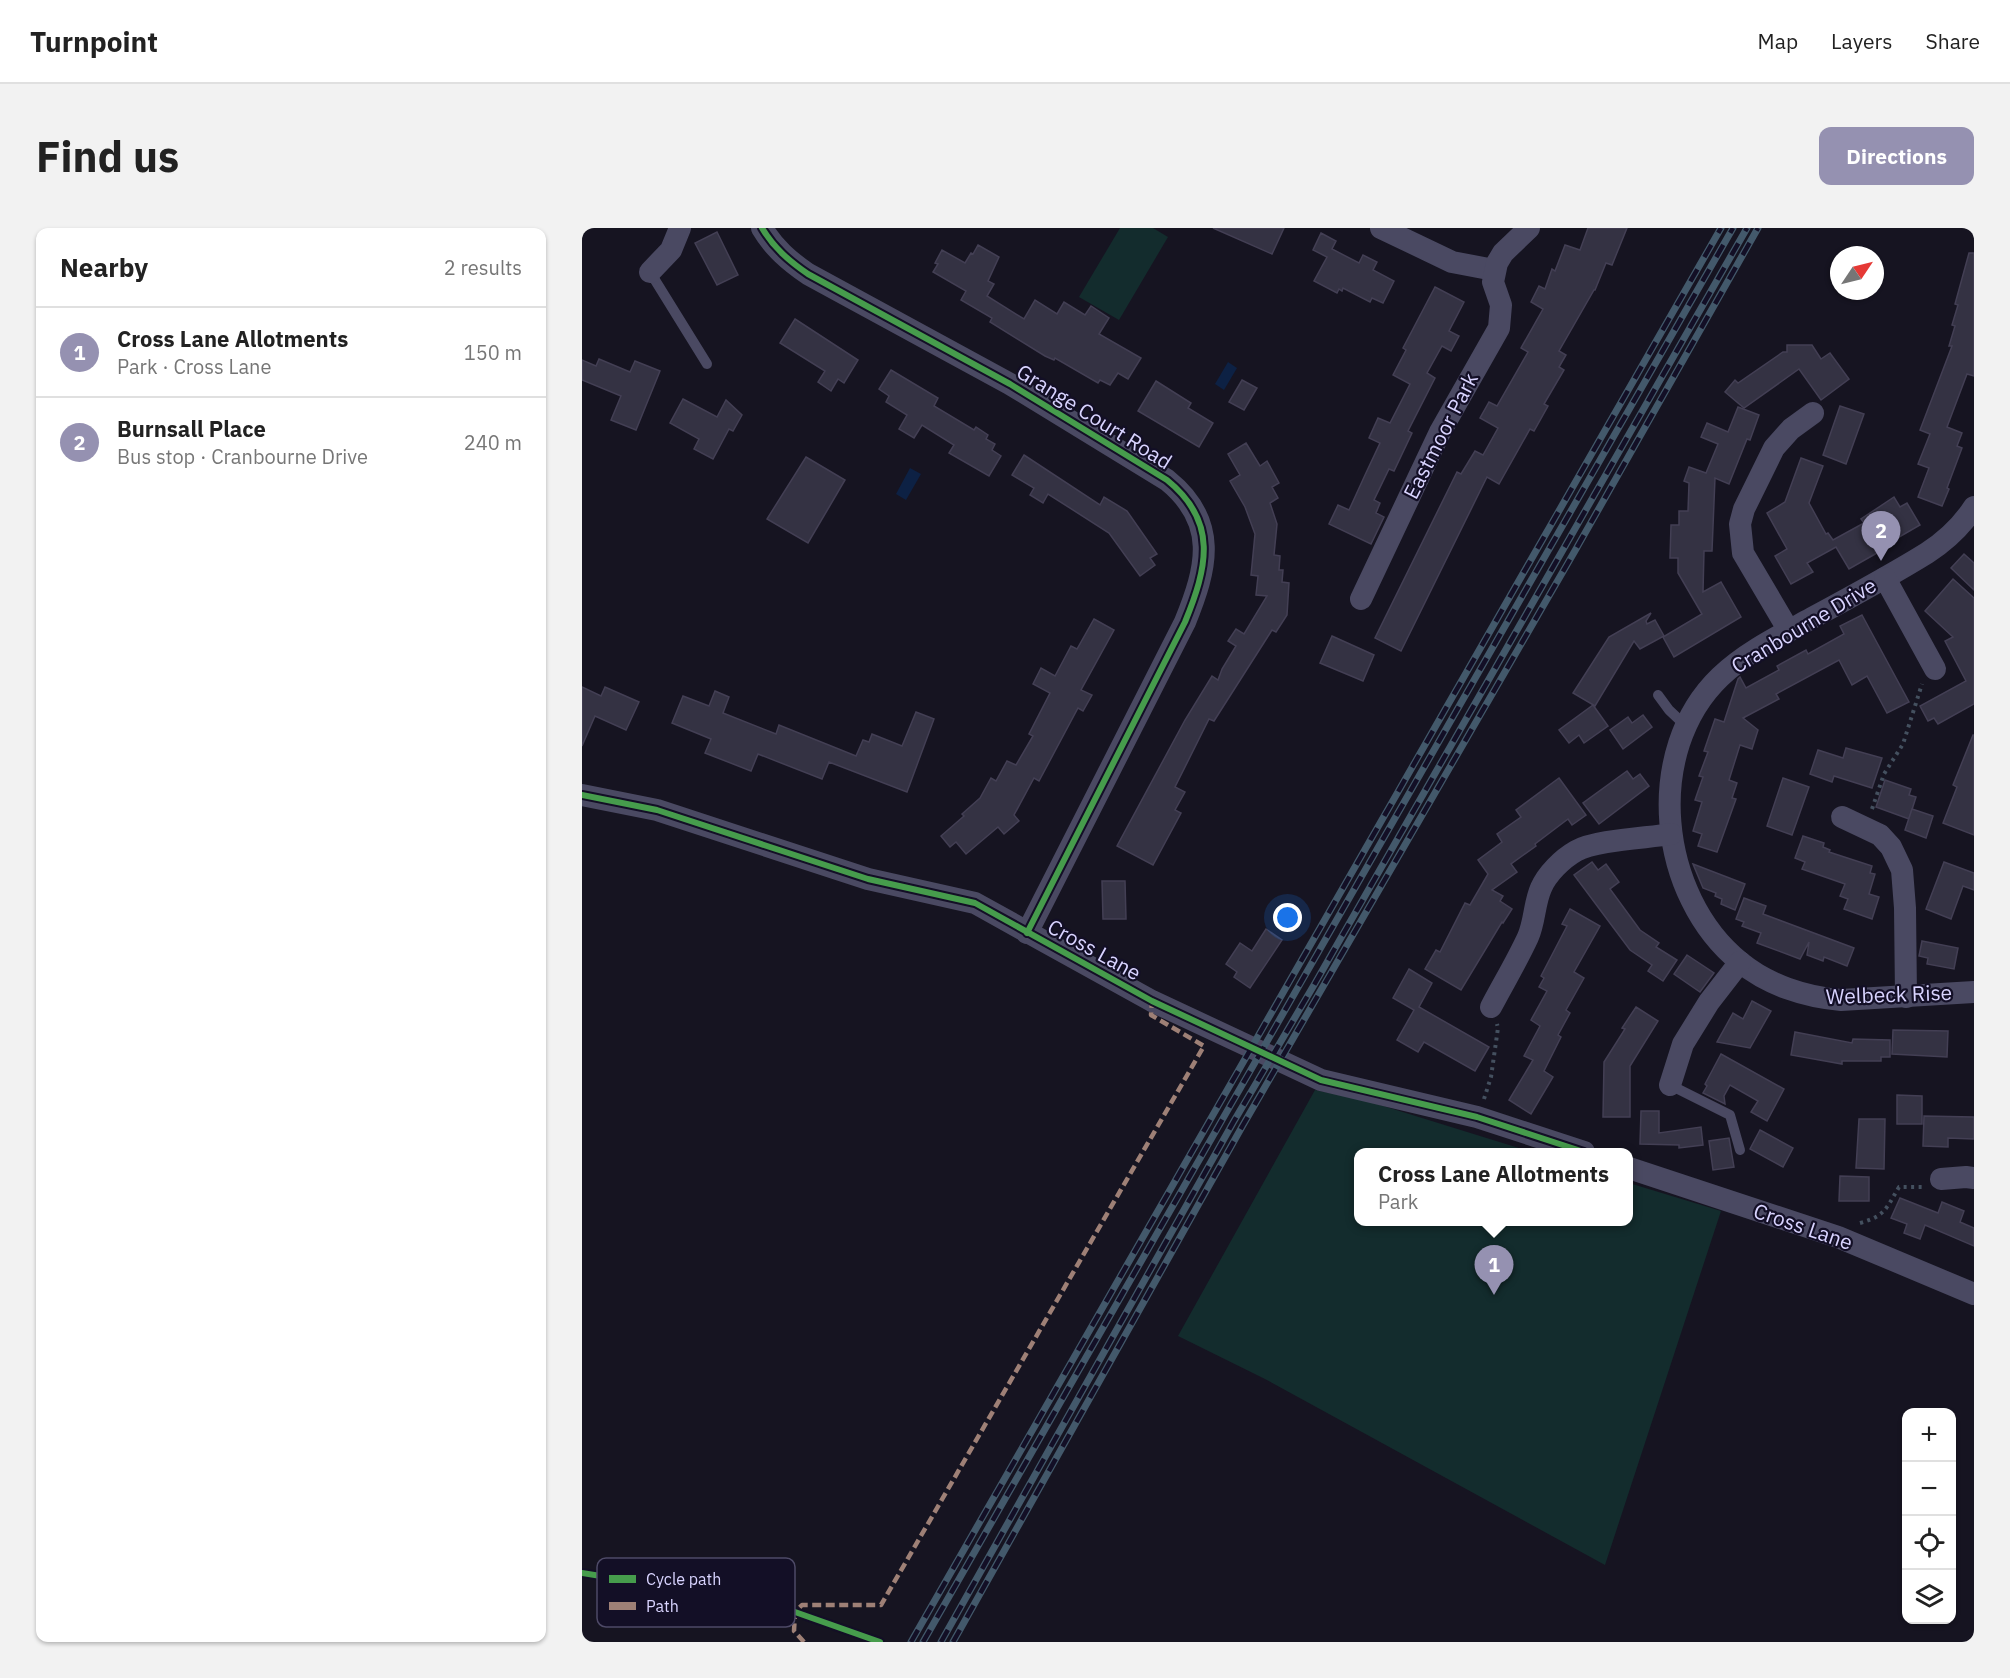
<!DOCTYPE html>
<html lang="en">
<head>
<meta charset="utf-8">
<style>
  :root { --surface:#fff; --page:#f2f2f2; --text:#222; --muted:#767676; --line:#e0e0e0; --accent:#9591b1 }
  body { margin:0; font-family:"IBM Plex Sans",sans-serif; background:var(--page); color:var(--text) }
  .controls { position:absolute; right:18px; bottom:18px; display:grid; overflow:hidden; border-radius:12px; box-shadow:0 2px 4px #0004 }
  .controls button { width:54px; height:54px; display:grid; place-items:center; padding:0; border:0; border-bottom:2px solid var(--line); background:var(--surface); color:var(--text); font:30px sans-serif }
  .compass { position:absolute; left:1248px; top:18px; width:54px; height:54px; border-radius:50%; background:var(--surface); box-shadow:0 2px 4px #0004; rotate:55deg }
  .you { position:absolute; left:706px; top:690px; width:21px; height:21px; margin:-15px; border:4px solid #fff; border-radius:50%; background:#1a73e8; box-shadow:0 0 0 9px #1a73e833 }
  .badge { display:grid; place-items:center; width:39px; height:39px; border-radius:50%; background:var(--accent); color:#fff; font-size:20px; font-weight:700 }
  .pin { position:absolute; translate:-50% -50px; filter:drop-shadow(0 2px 3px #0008) }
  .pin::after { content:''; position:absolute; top:32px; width:21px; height:18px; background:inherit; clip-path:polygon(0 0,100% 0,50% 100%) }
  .popup { position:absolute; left:772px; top:920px; width:279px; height:78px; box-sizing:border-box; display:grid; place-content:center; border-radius:12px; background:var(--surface); filter:drop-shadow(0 2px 4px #0005); font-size:20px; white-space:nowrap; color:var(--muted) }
  .popup b { font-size:22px; color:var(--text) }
  .popup::after { content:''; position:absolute; left:50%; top:100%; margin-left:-12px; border:12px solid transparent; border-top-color:var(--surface) }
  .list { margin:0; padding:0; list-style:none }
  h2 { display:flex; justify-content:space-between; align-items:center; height:78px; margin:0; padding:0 24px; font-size:26px }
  h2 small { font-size:20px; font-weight:400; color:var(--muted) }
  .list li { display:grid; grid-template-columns:39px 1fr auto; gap:18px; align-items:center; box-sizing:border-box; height:90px; padding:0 24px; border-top:2px solid var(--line) }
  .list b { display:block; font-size:22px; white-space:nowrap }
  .list p { margin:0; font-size:20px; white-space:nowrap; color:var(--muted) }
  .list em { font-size:20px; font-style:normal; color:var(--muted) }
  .icon { flex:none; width:33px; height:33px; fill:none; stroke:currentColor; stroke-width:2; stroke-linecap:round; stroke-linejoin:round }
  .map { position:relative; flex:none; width:1392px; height:1414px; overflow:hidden; border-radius:12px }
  header { display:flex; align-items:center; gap:36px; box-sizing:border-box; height:84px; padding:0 30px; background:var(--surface); border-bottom:2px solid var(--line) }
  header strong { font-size:28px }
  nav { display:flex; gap:33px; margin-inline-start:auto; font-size:21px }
  .intro { display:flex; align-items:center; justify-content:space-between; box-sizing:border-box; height:144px; padding:0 36px }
  h1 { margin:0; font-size:42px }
  .button { padding:15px 27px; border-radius:12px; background:var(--accent); color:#fff; font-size:21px; font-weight:700 }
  main { display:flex; gap:36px; padding:0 36px }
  aside { flex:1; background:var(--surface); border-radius:12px; box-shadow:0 2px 4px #0004 }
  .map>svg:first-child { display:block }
  .green { fill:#132c2d }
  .water { fill:#0d2144 }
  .building { fill:#343243; stroke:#433f54; stroke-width:1.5 }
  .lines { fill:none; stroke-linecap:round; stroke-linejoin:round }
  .path { stroke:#44505f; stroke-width:4; stroke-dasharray:3 4.5; stroke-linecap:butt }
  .lane { stroke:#4a4962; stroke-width:10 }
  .street { stroke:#4a4962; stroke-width:22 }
  .rail-casing { stroke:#43596b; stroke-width:7 }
  .rail { stroke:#130f26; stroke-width:4.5; stroke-dasharray:14; stroke-linecap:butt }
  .quiet { stroke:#9e8076; stroke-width:4.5; stroke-dasharray:9 4.5; stroke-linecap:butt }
  .cycleway-casing { stroke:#130f26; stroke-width:10 }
  .cycleway { stroke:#469c4c; stroke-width:6 }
  .labels { text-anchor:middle; stroke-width:4.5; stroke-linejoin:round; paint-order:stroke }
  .street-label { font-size:21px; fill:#d9d4ff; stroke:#130f26 }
  .key { fill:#130f26; stroke:#4e4a67; stroke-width:1.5 }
  .key-label { font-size:16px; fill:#d9d4ff }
</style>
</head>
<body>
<header>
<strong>Turnpoint</strong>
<nav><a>Map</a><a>Layers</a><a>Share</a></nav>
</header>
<div class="intro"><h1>Find us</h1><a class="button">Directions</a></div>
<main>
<aside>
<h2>Nearby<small>2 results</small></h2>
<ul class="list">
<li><span class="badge">1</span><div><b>Cross Lane Allotments</b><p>Park · Cross Lane</p></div><em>150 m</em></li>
<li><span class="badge">2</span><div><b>Burnsall Place</b><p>Bus stop · Cranbourne Drive</p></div><em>240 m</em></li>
</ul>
</aside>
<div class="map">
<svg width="1392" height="1414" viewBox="0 0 1392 1414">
  <rect width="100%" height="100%" fill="#161421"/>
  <g class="green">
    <polygon points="538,0 571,0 586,9 537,92 497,69"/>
    <polygon points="733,862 782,872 950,924 777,924 777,994 1047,994 1047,955 1139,983 1023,1337 683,1151 596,1108"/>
  </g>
  <g class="water">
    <polygon points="646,134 655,140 642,162 633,156"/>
    <polygon points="328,240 339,246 324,272 314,266"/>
  </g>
  <g class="building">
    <polygon points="631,0 702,0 690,26"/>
    <polygon points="1006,0 1045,0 1030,37 1024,35 1013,62 1012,62 977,123 984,127 977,139 982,142 962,176 966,178 952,203 948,201 917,256 905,249 819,423 793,410 875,244 879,246 893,223 901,227 916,200 898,190 907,174 915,178 946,124 939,120 961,81 949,74 957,58 963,61 970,41 973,43 983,17 998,22"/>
    <polygon points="135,4 156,47 135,57 113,15"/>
    <polygon points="739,5 754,13 750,21 777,35 781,27 795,34 791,42 812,53 801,75 790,70 788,74 761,60 760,63 757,61 755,65 732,53 745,29 731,22"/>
    <polygon points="396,17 417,29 406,53 412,56 405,68 442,91 453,72 475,86 482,74 503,87 509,78 527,90 517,106 559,130 546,151 536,145 528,157 518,152 516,155 473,130 472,132 463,128 408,94 410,90 379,72 384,63 351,44 356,36 353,35 360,22 383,35 389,25 391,26"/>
    <polygon points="1387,25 1392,25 1392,148 1385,146 1365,199 1380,205 1375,218 1380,220 1365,260 1367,261 1360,278 1336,269 1347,240 1336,236 1348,206 1338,202 1370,118 1367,118 1373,98 1370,97 1376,77 1373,76"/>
    <polygon points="853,59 882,74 867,103 877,108 869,123 860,118 845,145 853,150 826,203 830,205 812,243 807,241 792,272 798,275 794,285 802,289 789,316 747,296 756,277 767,282 783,247 798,215 787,210 796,190 808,195 828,156 811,147 824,122 821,120"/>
    <polygon points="213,91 276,132 262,155 256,151 249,163 236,154 243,143 198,115"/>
    <polygon points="1205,117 1230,117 1239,131 1248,125 1267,151 1239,172 1217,141 1162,180 1143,164 1153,152 1156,155 1201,124 1205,124"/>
    <polygon points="17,131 48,144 53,133 78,143 54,202 29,192 39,168 0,152 0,132 14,138"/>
    <polygon points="309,142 356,170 352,178 392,202 394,199 406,207 404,211 413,216 410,222 419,228 407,248 367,225 372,217 340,197 332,210 317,201 325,187 304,174 307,168 297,161"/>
    <polygon points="660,152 675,160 662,182 647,174"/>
    <polygon points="574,153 609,175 606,180 631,195 617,219 556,183"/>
    <polygon points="101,171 135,189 144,172 160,187 151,203 147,201 131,231 112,221 117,211 88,195"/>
    <polygon points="1258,178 1282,186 1264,236 1241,227"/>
    <polygon points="1156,179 1177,187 1168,212 1165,211 1147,256 1133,250 1130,323 1122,323 1121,364 1139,354 1159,389 1092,429 1081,409 1120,386 1096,345 1096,330 1088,330 1089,297 1097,297 1097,283 1106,283 1107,255 1102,253 1107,239 1124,245 1136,216 1119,209 1125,195 1146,204"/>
    <polygon points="664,215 678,238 685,233 697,255 690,259 696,270 688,275 695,296 692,327 698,328 697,342 701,342 700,354 707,355 705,387 694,404 690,402 632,493 627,491 593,559 603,564 593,582 599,585 571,637 535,618 603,492 630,448 636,452 640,441 654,418 646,413 654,401 662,406 685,368 674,367 676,348 669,347 673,306 663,279 648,253 658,247 646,226"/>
    <polygon points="442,227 518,277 522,269 545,283 575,326 568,330 573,337 558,348 527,305 466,266 461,275 448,267 452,260 430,247"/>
    <polygon points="224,229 263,252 226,315 185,291"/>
    <polygon points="1219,230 1241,238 1227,275 1244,306 1246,305 1251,312 1282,295 1279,291 1312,269 1318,279 1325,275 1338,297 1293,323 1295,325 1267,341 1254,319 1225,335 1231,344 1209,356 1193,328 1205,321 1185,285 1203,274"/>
    <polygon points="1382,326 1392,335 1392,362 1369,340"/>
    <polygon points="1371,351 1392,370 1392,476 1356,496 1352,490 1346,493 1338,478 1384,453 1363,413 1371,409 1343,383"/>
    <polygon points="1069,385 1064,393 1065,396 1073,392 1082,408 1058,421 1052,413 1013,478 991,465 1027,409"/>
    <polygon points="1280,387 1327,474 1305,485 1285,448 1270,457 1257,432 1194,466 1197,471 1161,490 1176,502 1170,521 1158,517 1147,552 1155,555 1150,570 1154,571 1135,624 1116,618 1120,606 1111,603 1120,574 1113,572 1121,549 1117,548 1126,524 1122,523 1133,491 1142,494 1156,451 1158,449 1164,460 1197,442 1195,438 1224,422 1226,426 1262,406 1258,398"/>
    <polygon points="512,391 532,402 499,462 510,467 501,483 496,480 457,553 452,550 432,587 437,593 422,606 416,599 384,626 374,614 368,619 359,608 382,588 380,586 398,570 409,550 414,553 425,533 434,537 451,508 447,506 468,465 451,456 459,440 473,448 489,418 495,421"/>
    <polygon points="750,408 792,427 781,453 738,435"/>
    <polygon points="0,459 19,468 23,459 57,474 44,502 13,488 0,518"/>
    <polygon points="133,463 147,469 141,485 194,506 197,497 274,528 281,512 287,514 290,506 320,518 334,484 352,491 325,564 247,534 240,551 176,526 169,543 123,525 129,511 90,495 101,468 127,478"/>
    <polygon points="1011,477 1026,498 1002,515 997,507 987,515 977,502"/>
    <polygon points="1061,487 1070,499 1041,521 1028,502 1046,489 1050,495"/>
    <polygon points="1391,507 1392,507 1392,607 1361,595 1375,559 1371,557"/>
    <polygon points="1264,520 1300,530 1290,560 1252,548 1250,554 1228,546 1236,522 1261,530"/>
    <polygon points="1045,543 1051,551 1058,546 1067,558 1017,596 1001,575"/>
    <polygon points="977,550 1004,587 990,597 986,591 953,616 954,618 929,636 935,644 910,662 921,668 918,673 930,681 921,695 920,694 879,762 843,741 854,722 858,724 883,675 888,677 906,646 896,632 920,614 915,606 939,589 934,582"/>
    <polygon points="1201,550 1227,559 1210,607 1185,598"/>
    <polygon points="1303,552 1329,561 1327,567 1334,569 1327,591 1294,579"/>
    <polygon points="1330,581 1351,588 1344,610 1323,602"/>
    <polygon points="1221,608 1242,615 1241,619 1248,622 1247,624 1290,638 1288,645 1293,646 1287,666 1297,669 1290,691 1262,681 1266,671 1258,668 1263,656 1220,641 1223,634 1213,630"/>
    <polygon points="1010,634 1016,642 1024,636 1037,654 1028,661 1058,702 1077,715 1074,719 1095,732 1081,753 1066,743 1070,737 1048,722 992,647"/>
    <polygon points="1362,634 1392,645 1392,662 1381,658 1369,691 1344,681"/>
    <polygon points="1111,636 1163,656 1153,682 1139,676 1140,671 1133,668 1134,665 1121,660"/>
    <polygon points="520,653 543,653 544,691 521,691"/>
    <polygon points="1162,670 1184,678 1181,686 1272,720 1265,738 1242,729 1241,733 1225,727 1227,714 1218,731 1175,715 1179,705 1160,698 1162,694 1154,691"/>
    <polygon points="988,681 1018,698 992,744 1002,750 984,782 988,785 976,807 979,809 962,843 971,849 949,886 927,872 951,832 942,828 958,798 949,792 965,763 957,759 962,750 959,748 985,698 980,696"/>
    <polygon points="684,701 700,712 668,760 652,749 655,744 644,736 658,715 670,723"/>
    <polygon points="1340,713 1376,720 1372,741 1345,736 1346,730 1337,728"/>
    <polygon points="1105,727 1132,745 1118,764 1092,746"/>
    <polygon points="827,741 850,755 837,779 907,819 893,843 842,814 836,824 815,812 832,782 811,770"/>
    <polygon points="1170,773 1189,783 1168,820 1135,814 1151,785 1161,791"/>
    <polygon points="1054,779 1076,793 1048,838 1048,889 1021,889 1022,834 1043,801 1040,800"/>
    <polygon points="1311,802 1366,803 1365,829 1310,826"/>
    <polygon points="1213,804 1270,815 1271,811 1308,812 1308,829 1299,829 1299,833 1260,833 1260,836 1209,827"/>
    <polygon points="1139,826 1202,861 1185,893 1169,884 1176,873 1148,857 1142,868 1143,876 1121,865 1125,858 1123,856"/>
    <polygon points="1315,867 1340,868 1340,896 1315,896"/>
    <polygon points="1059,883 1077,883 1077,905 1119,899 1121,917 1097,920 1097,917 1058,916"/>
    <polygon points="1342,888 1392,889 1392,911 1366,910 1366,919 1341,918"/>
    <polygon points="1277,891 1303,891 1302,941 1274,940"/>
    <polygon points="1178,902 1211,920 1201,939 1168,921"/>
    <polygon points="1147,910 1152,939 1131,942 1127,913"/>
    <polygon points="1258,948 1287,949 1287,973 1257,973"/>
    <polygon points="1318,970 1356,985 1360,974 1382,983 1378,994 1392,1000 1392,1018 1343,997 1338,1011 1322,1005 1325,996 1309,990"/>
  </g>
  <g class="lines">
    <g class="path">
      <polyline points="1290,581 1302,546 1321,516 1340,456"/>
      <polyline points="902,871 909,849 916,800 915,796"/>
      <path d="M1278,995C1303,988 1304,981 1317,959H1343"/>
    </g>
    <g class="lane">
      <polyline points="68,44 125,136"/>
      <polyline points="1076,467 1087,482 1104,498"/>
      <polyline points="1088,857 1148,887 1158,922"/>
    </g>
    <g class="street">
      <path d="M180,0C192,20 207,33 226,46L428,156L585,252C637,294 625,340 603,394L445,705"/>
      <polyline points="799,0 870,34 912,42"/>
      <polyline points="68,44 89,22 98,0"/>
      <path d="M1392,279C1379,299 1365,312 1345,325C1308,348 1269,369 1230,390C1199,407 1164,424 1138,449C1061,523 1076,668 1158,734C1186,757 1223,769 1259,772L1392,764"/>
      <polyline points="1303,350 1353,441"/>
      <polyline points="779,371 858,204 917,100 919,77 911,54 915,35 921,25 947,0"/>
      <polyline points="1207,403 1161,325 1158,296 1162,281 1192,220 1209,201 1231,185"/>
      <polyline points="0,567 75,582 286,651 393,675 570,773 739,852 895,889 1002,924"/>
      <polyline points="1260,589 1298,607 1309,619 1320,642 1323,680 1324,769"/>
      <path d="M909,779C921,756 935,733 946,709C953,693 952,676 959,660C965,646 980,631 994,623C1013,612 1065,610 1089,606"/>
      <polyline points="1088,857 1101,816 1127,774 1158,734"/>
      <polyline points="1047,940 1256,1009 1392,1066"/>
      <polyline points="1359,951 1384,949 1392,950"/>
    </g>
    <g class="rail-casing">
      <g id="rail">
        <polyline points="329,1414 1139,0"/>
        <polyline points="341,1414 1151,0"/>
        <polyline points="359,1414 652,893 732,757 1165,0"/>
        <polyline points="371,1414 661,897 994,321 1176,0"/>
      </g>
    </g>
    <use href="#rail" class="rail"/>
    <polyline class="quiet" points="222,1414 212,1403 213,1384 220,1377 299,1377 622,818 569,787 570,773"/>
    <g class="cycleway-casing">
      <g id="cycleway">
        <path d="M180,0C192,20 207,33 226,46L428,156L585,252C637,294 625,340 603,394L445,705"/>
        <polyline points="0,567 75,582 286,651 393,675 570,773 739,852 895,889 1002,924"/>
        <polyline points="0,1345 105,1362 213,1384 298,1414"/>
      </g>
    </g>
    <use href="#cycleway" class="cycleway"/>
  </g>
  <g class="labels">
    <g class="street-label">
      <text transform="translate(512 189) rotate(32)" y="7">Grange Court Road</text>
      <text transform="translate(859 208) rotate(-63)" y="7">Eastmoor Park</text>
      <text transform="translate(1222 398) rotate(-31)" y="7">Cranbourne Drive</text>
      <text transform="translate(512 722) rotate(29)" y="7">Cross Lane</text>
      <text transform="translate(1307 767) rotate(-2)" y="7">Welbeck Rise</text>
      <text transform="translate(1221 999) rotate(19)" y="7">Cross Lane</text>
    </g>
  </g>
  <rect x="15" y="1330" width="198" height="69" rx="9" class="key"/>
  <rect x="27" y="1347" width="27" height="8" fill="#469c4c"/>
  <rect x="27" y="1374" width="27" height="8" fill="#9e8076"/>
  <g class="key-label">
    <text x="64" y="1357">Cycle path</text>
    <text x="64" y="1384">Path</text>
  </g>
</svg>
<div class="controls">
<button>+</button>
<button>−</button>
<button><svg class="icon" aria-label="locate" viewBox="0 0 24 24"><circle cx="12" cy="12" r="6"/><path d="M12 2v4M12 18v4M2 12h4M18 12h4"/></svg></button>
<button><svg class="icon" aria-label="layers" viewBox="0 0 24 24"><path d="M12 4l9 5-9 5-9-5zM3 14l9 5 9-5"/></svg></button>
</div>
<svg class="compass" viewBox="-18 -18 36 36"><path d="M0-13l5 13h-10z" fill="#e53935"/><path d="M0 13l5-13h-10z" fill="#767676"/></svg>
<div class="you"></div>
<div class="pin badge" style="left:912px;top:1067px">1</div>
<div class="popup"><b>Cross Lane Allotments</b>Park</div>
<div class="pin badge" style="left:1299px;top:333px">2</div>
</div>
</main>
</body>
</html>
